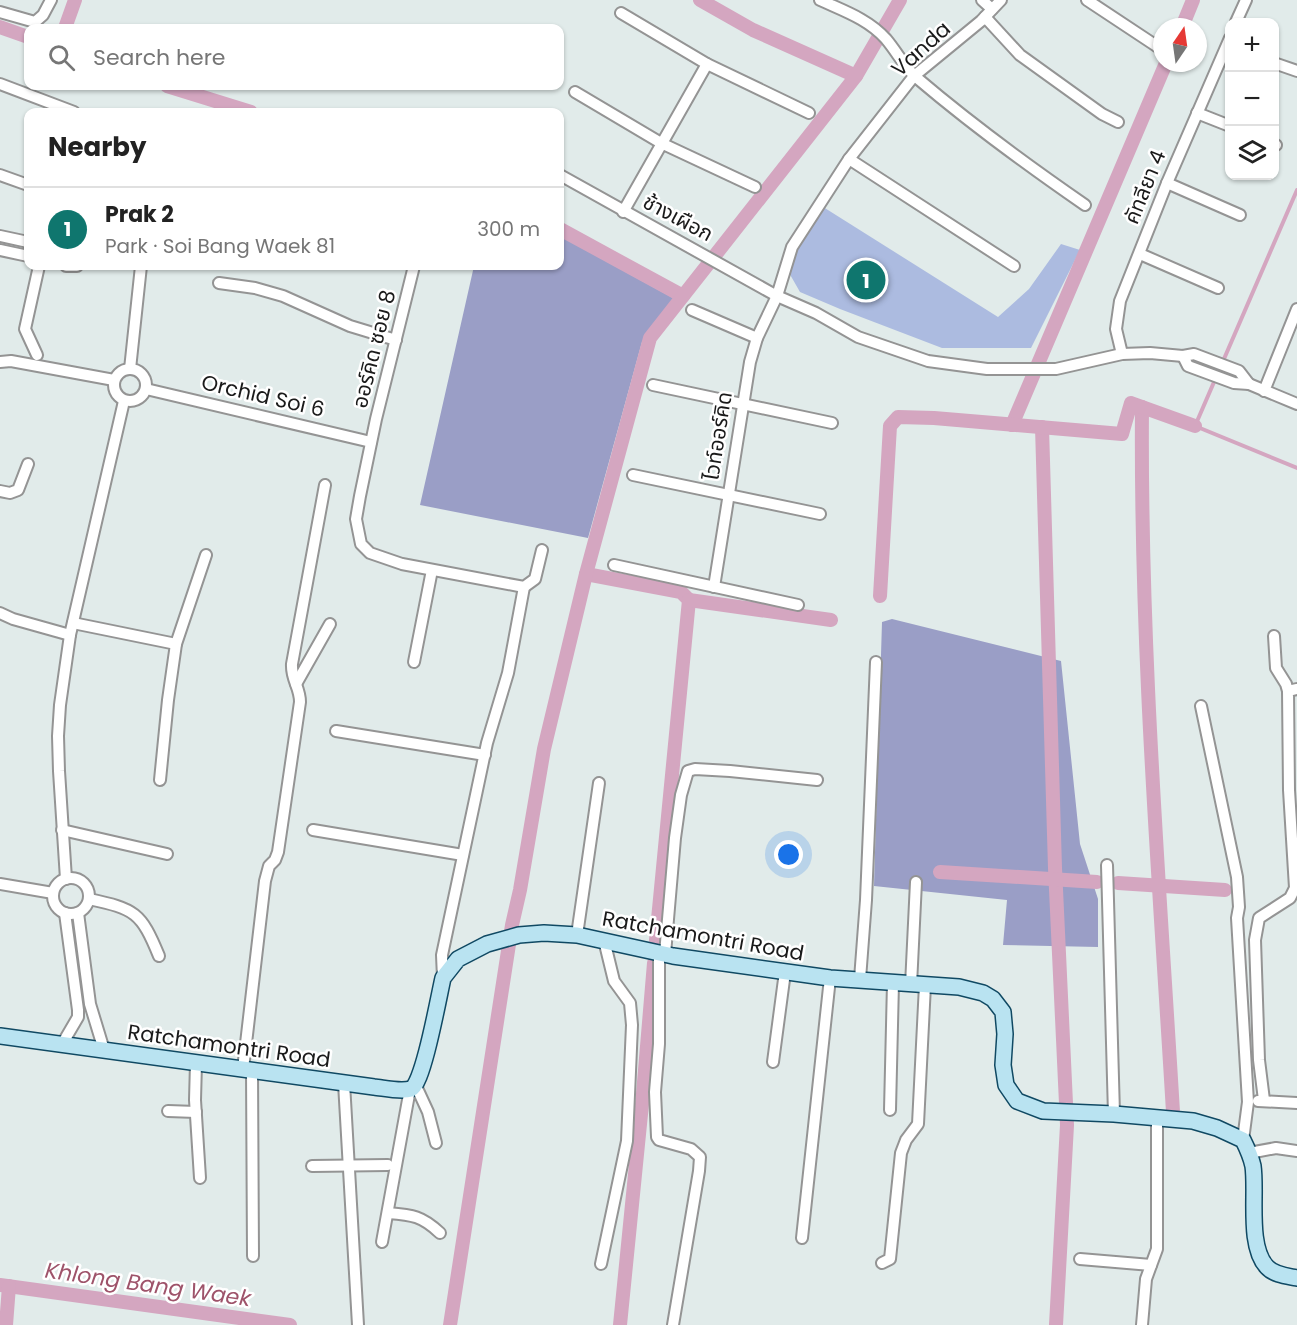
<!DOCTYPE html>
<html lang="en">
<head>
<meta charset="utf-8">
<style>
  :root { --surface:#fff; --page:#f6f6f6; --text:#222; --muted:#767676; --line:#e0e0e0; --accent:#0f766e }
  body { margin:0; font-family:Poppins,"Noto Sans Thai",sans-serif; background:var(--page); color:var(--text) }
  .controls { position:absolute; right:18px; top:18px; display:grid; overflow:hidden; border-radius:12px; box-shadow:0 2px 4px #0004 }
  .controls button { width:54px; height:54px; display:grid; place-items:center; padding:0; border:0; border-bottom:2px solid var(--line); background:var(--surface); color:var(--text); font:30px sans-serif }
  .compass { position:absolute; left:1153px; top:18px; width:54px; height:54px; border-radius:50%; background:var(--surface); box-shadow:0 2px 4px #0004; rotate:13deg }
  .you { position:absolute; left:789px; top:855px; width:21px; height:21px; margin:-15px; border:4px solid #fff; border-radius:50%; background:#1a73e8; box-shadow:0 0 0 9px #1a73e833 }
  .badge { display:grid; place-items:center; width:39px; height:39px; border-radius:50%; background:var(--accent); color:#fff; font-size:20px; font-weight:700 }
  .pin { position:absolute; translate:-50% -50%; border:3px solid #fff; box-shadow:0 2px 6px #0006 }
  .list { margin:0; padding:0; list-style:none }
  h2 { display:flex; justify-content:space-between; align-items:center; height:78px; margin:0; padding:0 24px; font-size:26px }
  h2 small { font-size:20px; font-weight:400; color:var(--muted) }
  .list li { display:grid; grid-template-columns:39px 1fr auto; gap:18px; align-items:center; box-sizing:border-box; height:84px; padding:0 24px; border-top:2px solid var(--line) }
  .list b { display:block; font-size:22px; white-space:nowrap }
  .list p { margin:0; font-size:20px; white-space:nowrap; color:var(--muted) }
  .list em { font-size:20px; font-style:normal; color:var(--muted) }
  .icon { flex:none; width:33px; height:33px; fill:none; stroke:currentColor; stroke-width:2; stroke-linecap:round; stroke-linejoin:round }
  .map { position:relative; flex:none; width:1297px; height:1325px; overflow:hidden }
  .search { position:absolute; background:var(--surface); box-shadow:0 2px 4px #0004; left:24px; top:24px; width:540px; height:66px; display:flex; align-items:center; gap:15px; box-sizing:border-box; padding:0 21px; border-radius:12px; color:var(--muted); font-size:22px }
  .panel { position:absolute; background:var(--surface); box-shadow:0 2px 4px #0004; left:24px; top:108px; width:540px; height:162px; border-radius:12px }
  .map>svg:first-child { display:block }
  .grass { fill:#acbbe0 }
  .forest { fill:#9a9ec6 }
  .lines { fill:none; stroke-linecap:round; stroke-linejoin:round }
  .stream { stroke:#d4a6c0; stroke-width:4 }
  .canal { stroke:#d4a6c0; stroke-width:14 }
  .street-casing { stroke:#949494; stroke-width:14 }
  .secondary-casing { stroke:#104963; stroke-width:18 }
  .street { stroke:#fff; stroke-width:10 }
  .secondary { stroke:#b9e3f1; stroke-width:15 }
  .labels { text-anchor:middle; stroke-width:5; stroke-linejoin:round; paint-order:stroke }
  .street-label { font-size:21px; fill:#1a1a1a; stroke:#fff }
  .water-label { font-size:22px; font-style:italic; fill:#9e536a; stroke:#fff }
</style>
</head>
<body>
<div class="map">
<svg width="1297" height="1325" viewBox="0 0 1297 1325">
  <rect width="100%" height="100%" fill="#e1ebea"/>
  <polygon class="grass" points="820,205 998,317 1029,289 1061,244 1080,250 1031,348 942,348 840,309 800,292 788,271 795,239"/>
  <g class="forest">
    <polygon points="560,236 675,299 642,342 588,538 420,505 474,266 560,266"/>
    <polygon points="892,619 1061,661 1080,844 1098,899 1098,947 1003,945 1007,900 874,886 882,622"/>
  </g>
  <g class="lines">
    <polyline class="stream" points="1297,190 1195,426 1297,468"/>
    <g class="canal">
      <polyline points="700,0 753,30 856,76"/>
      <polyline points="0,27 28,37"/>
      <polyline points="1182,27 1193,0"/>
      <polyline points="65,28 75,0"/>
      <polyline points="167,86 251,112"/>
      <polyline points="560,229 683,296"/>
      <path d="M1142,407C1140,642 1159,877 1173,1112"/>
      <polyline points="1012,425 1166,63"/>
      <polyline points="1042,427 1055,868 1067,1125 1056,1325"/>
      <polyline points="586,574 681,592 689,600 656,940"/>
      <polyline points="880,596 890,426 898,417 934,418 1122,434 1131,403 1195,426"/>
      <polyline points="689,600 831,620"/>
      <polyline points="940,872 1097,882"/>
      <polyline points="1118,883 1225,890"/>
      <polyline points="0,1285 290,1325"/>
      <polyline points="6,1325 9,1286"/>
      <polyline points="450,1325 512,925 520,890 544,749 586,574 650,338 856,76 900,0"/>
      <polyline points="620,1325 643,1094 654,963"/>
    </g>
    <g class="street-casing">
      <g id="street">
        <path d="M820,0C844,11 868,19 886,39C897,52 905,68 917,78C971,124 1027,165 1085,205"/>
        <polyline points="982,0 992,9"/>
        <polyline points="1087,0 1158,47"/>
        <polyline points="0,12 35,22 43,15 51,0"/>
        <polyline points="621,13 707,64 809,113"/>
        <polyline points="985,17 1020,55 1102,114 1118,122"/>
        <polyline points="1236,22 1246,0"/>
        <polyline points="1274,63 1297,71"/>
        <polyline points="0,84 74,112"/>
        <polyline points="575,92 661,143 755,187"/>
        <polyline points="1197,113 1230,126"/>
        <polyline points="1274,144 1276,145"/>
        <polyline points="849,159 1014,266"/>
        <polyline points="0,175 28,185"/>
        <polyline points="560,175 777,296 816,313 858,337 928,361 987,369 1056,369 1122,354 1150,353 1183,356 1194,354 1239,371 1249,384"/>
        <polyline points="1167,183 1240,215"/>
        <polyline points="623,212 707,64"/>
        <polyline points="0,236 28,242"/>
        <polyline points="0,250 28,256"/>
        <polyline points="1140,254 1218,288"/>
        <polyline points="66,266 77,266"/>
        <polyline points="414,266 376,419 360,496 356,519 361,544 370,553 402,564 524,587 535,579 542,550"/>
        <polyline points="219,283 255,288 283,296 350,326 396,340"/>
        <polyline points="692,310 757,338"/>
        <polyline points="1122,354 1116,329 1120,301 1167,183 1230,38"/>
        <polyline points="37,355 25,329 39,266"/>
        <polyline points="1183,356 1188,366 1234,383 1249,384 1297,404"/>
        <polyline points="0,362 11,361 114,380"/>
        <circle cx="130" cy="385" r="16"/>
        <polyline points="130,369 141,266"/>
        <polyline points="653,385 832,423"/>
        <polyline points="146,389 371,442"/>
        <polyline points="1264,391 1297,309"/>
        <polyline points="633,475 820,514"/>
        <polyline points="0,491 10,493 18,490 28,464"/>
        <polyline points="614,565 798,605"/>
        <polyline points="714,587 750,362 757,338 777,296 792,247 849,159 914,76 981,21 1001,0"/>
        <polyline points="0,613 13,619 70,635"/>
        <polyline points="73,623 176,644"/>
        <polyline points="1274,636 1276,668 1286,684 1288,691"/>
        <polyline points="414,662 432,570"/>
        <polyline points="296,684 330,624"/>
        <polyline points="1201,706 1237,877 1239,907 1237,918 1248,1102 1243,1140"/>
        <polyline points="336,731 485,755"/>
        <polyline points="160,780 168,700 176,644 206,555"/>
        <polyline points="62,830 167,854"/>
        <polyline points="313,830 463,855"/>
        <polyline points="1107,865 1114,1114"/>
        <circle cx="71" cy="896" r="18"/>
        <polyline points="66,879 59,771 58,736 60,705 70,635 124,401"/>
        <polyline points="0,884 53,893"/>
        <path d="M89,899C135,909 141,912 159,956"/>
        <polyline points="78,913 90,1004 104,1050"/>
        <polyline points="577,935 599,783"/>
        <polyline points="659,953 659,1044 655,1092 657,1137 659,1140 691,1149 700,1157 699,1171 673,1325"/>
        <polyline points="665,954 675,838 681,795 688,771 695,769 730,771 817,780"/>
        <polyline points="443,978 442,955 487,743 508,673 524,587"/>
        <polyline points="860,979 866,900 876,662"/>
        <polyline points="911,985 916,882"/>
        <polyline points="61,1046 78,1017 78,1010 65,913"/>
        <polyline points="773,1062 785,972"/>
        <polyline points="196,1063 195,1100 200,1178"/>
        <path d="M243,1069L265,881L269,866L275,860L278,852L300,702C300,687 291,680 292,664L325,485"/>
        <polyline points="252,1070 253,1256"/>
        <polyline points="344,1083 358,1325"/>
        <polyline points="416,1086 428,1112 436,1143"/>
        <polyline points="1264,1100 1259,1060 1255,940 1259,918 1290,898 1295,888 1289,790 1288,691 1297,689"/>
        <polyline points="1258,1101 1297,1103"/>
        <polyline points="890,1110 893,983"/>
        <polyline points="168,1111 196,1112"/>
        <polyline points="1249,1153 1276,1148 1297,1151"/>
        <polyline points="312,1166 388,1165"/>
        <path d="M388,1213C413,1215 422,1216 440,1233"/>
        <polyline points="802,1238 830,978"/>
        <polyline points="382,1242 410,1089"/>
        <polyline points="1080,1259 1151,1265"/>
        <polyline points="882,1263 890,1259 901,1153 906,1140 918,1124 925,985"/>
        <polyline points="601,1264 627,1141 632,1025 630,1003 614,981 604,940"/>
        <polyline points="1142,1325 1146,1279 1157,1249 1157,1118"/>
      </g>
    </g>
    <g class="secondary-casing">
      <path id="secondary" d="M0,1036L374,1087C384,1088 400,1092 411,1089C423,1085 439,995 443,978L458,959L487,944L519,935L544,933L577,935L673,956L830,978L959,987L983,993L993,999L1003,1012L1005,1034L1003,1065L1006,1085L1017,1101L1043,1111L1114,1114L1193,1121L1217,1128L1243,1140C1247,1148 1251,1157 1253,1166C1257,1193 1247,1246 1267,1267C1274,1275 1287,1276 1297,1278"/>
    </g>
    <use href="#street" class="street"/>
    <use href="#secondary" class="secondary"/>
  </g>
  <g class="labels">
    <g class="street-label">
      <text transform="translate(921 49) rotate(-42)" y="7">Vanda</text>
      <text transform="translate(1145 187) rotate(-68)" y="7">คัทลียา 4</text>
      <text transform="translate(678 218) rotate(28)" y="7">ช้างเผือก</text>
      <text transform="translate(374 349) rotate(-76)" y="7">ออร์คิด ซอย 8</text>
      <text transform="translate(263 396) rotate(13)" y="7">Orchid Soi 6</text>
      <text transform="translate(718 436) rotate(-81)" y="7">ไวท์ออร์คิด</text>
      <text transform="translate(703 936) rotate(10)" y="7">Ratchamontri Road</text>
      <text transform="translate(229 1046) rotate(8)" y="7">Ratchamontri Road</text>
    </g>
    <g class="water-label">
      <text transform="translate(148 1284) rotate(8)" y="8">Khlong Bang Waek</text>
    </g>
  </g>
</svg>
<div class="controls">
<button>+</button>
<button>−</button>
<button><svg class="icon" aria-label="layers" viewBox="0 0 24 24"><path d="M12 4l9 5-9 5-9-5zM3 14l9 5 9-5"/></svg></button>
</div>
<svg class="compass" viewBox="-18 -18 36 36"><path d="M0-13l5 13h-10z" fill="#e53935"/><path d="M0 13l5-13h-10z" fill="#767676"/></svg>
<div class="you"></div>
<div class="pin badge" style="left:866px;top:280px">1</div>
<div class="search"><svg class="icon" aria-label="search" viewBox="0 0 24 24"><circle cx="10" cy="10" r="6"/><path d="M15 15l6 6"/></svg>Search here</div>
<section class="panel">
<h2>Nearby<small></small></h2>
<ul class="list">
<li><span class="badge">1</span><div><b>Prak 2</b><p>Park · Soi Bang Waek 81</p></div><em>300 m</em></li>
</ul>
</section>
</div>
</body>
</html>
